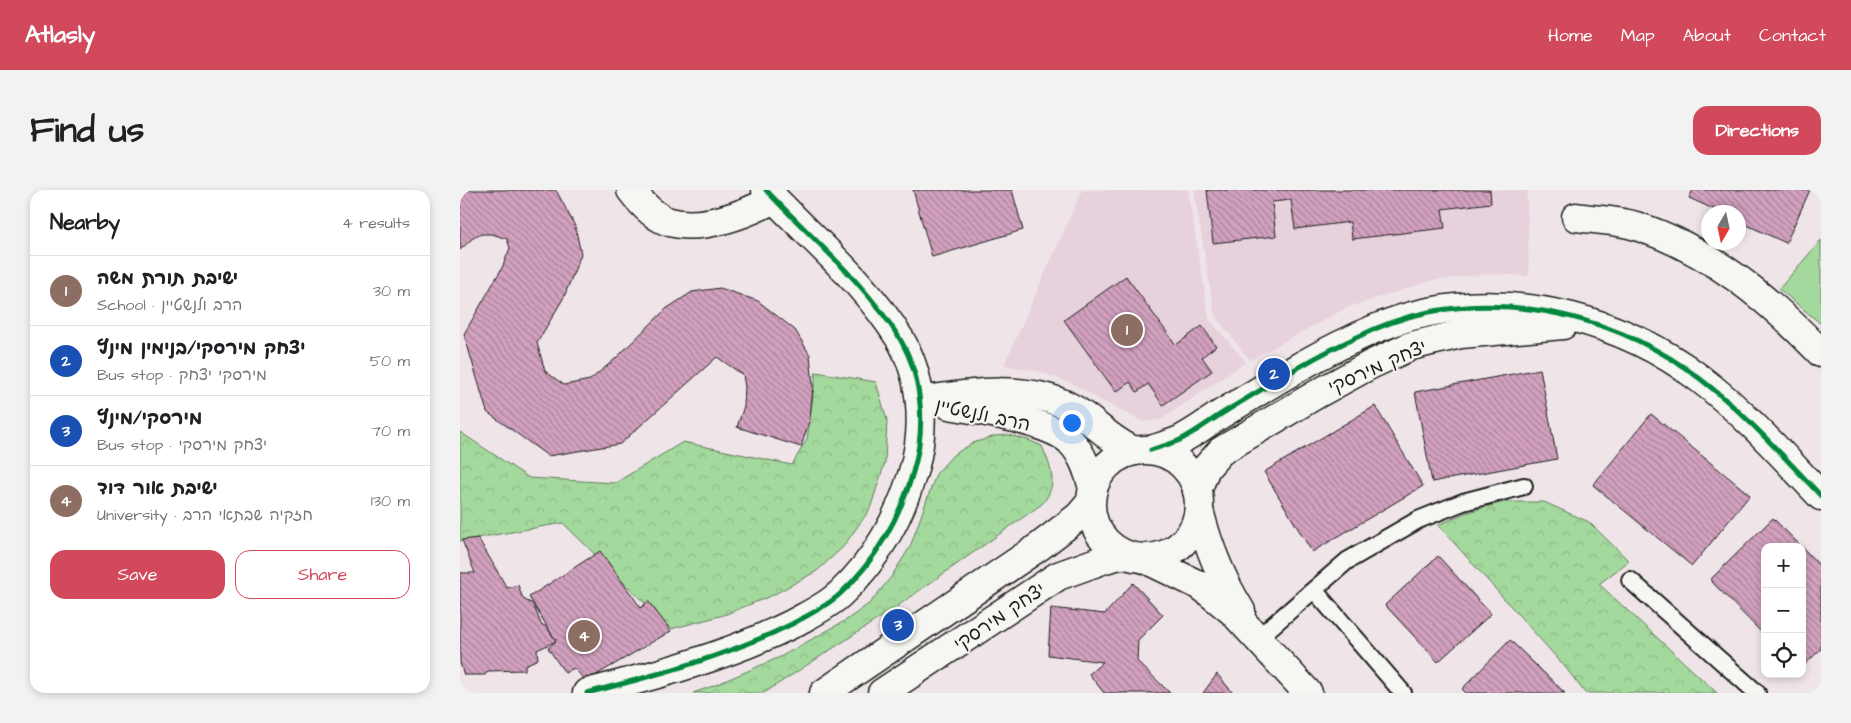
<!DOCTYPE html>
<html lang="en">
<head>
<meta charset="utf-8">
<style>
  :root { --surface:#fff; --page:#f2f2f2; --text:#202124; --muted:#757577; --line:#e0e0e0; --accent:#d1495b }
  body { margin:0; font-family:"Architects Daughter","Playpen Sans Hebrew",sans-serif; background:var(--page); color:var(--text) }
  .controls { position:absolute; right:15px; bottom:15px; display:grid; overflow:hidden; border-radius:10px; box-shadow:0 2px 8px #0003 }
  .controls button { width:45px; height:45px; display:grid; place-items:center; padding:0; border:0; border-bottom:1px solid var(--line); background:var(--surface); color:var(--text); font:25px sans-serif }
  .compass { position:absolute; left:1241px; top:15px; width:45px; height:45px; border-radius:50%; background:var(--surface); box-shadow:0 2px 8px #0003; rotate:189deg }
  .you { position:absolute; left:611px; top:232px; width:18px; height:18px; margin:-12px; border:4px solid #fff; border-radius:50%; background:#1a73e8; box-shadow:0 0 0 8px #1a73e833 }
  .badge { display:grid; place-items:center; width:32px; height:32px; border-radius:50%; background:var(--accent); color:#fff; font-size:16px; font-weight:700 }
  .pin { position:absolute; translate:-50% -50%; border:2px solid #fff; box-shadow:0 1px 5px #0006 }
  .list { margin:0; padding:0; list-style:none }
  h2 { display:flex; justify-content:space-between; align-items:center; height:65px; margin:0; padding:0 20px; font-size:21px }
  h2 small { font-size:16px; font-weight:400; color:var(--muted) }
  .list li { display:grid; grid-template-columns:32px 1fr auto; gap:15px; align-items:center; box-sizing:border-box; height:70px; padding:0 20px; border-top:1px solid var(--line) }
  .list b { display:block; font-size:19px; white-space:nowrap }
  .list p { margin:0; font-size:16px; white-space:nowrap; color:var(--muted) }
  .list em { font-size:16px; font-style:normal; color:var(--muted) }
  .actions { display:flex; gap:10px; padding:15px 20px }
  .actions a { flex:1; padding:11px 0; border:1px solid var(--accent); border-radius:15px; text-align:center; font-size:18px; color:var(--accent) }
  .actions .main { background:var(--accent); color:#fff }
  .icon { flex:none; width:28px; height:28px; fill:none; stroke:currentColor; stroke-width:2; stroke-linecap:round; stroke-linejoin:round }
  .map { position:relative; flex:none; width:1361px; height:503px; overflow:hidden; border-radius:15px }
  header { display:flex; align-items:center; gap:30px; box-sizing:border-box; height:70px; padding:0 25px; background:var(--accent); color:#fff }
  header strong { font-size:24px }
  nav { display:flex; gap:28px; margin-inline-start:auto; font-size:18px }
  .intro { display:flex; align-items:center; justify-content:space-between; box-sizing:border-box; height:120px; padding:0 30px }
  h1 { margin:0; font-size:35px }
  .button { padding:12px 22px; border-radius:15px; background:var(--accent); color:#fff; font-size:18px; font-weight:700 }
  main { display:flex; gap:30px; padding:0 30px }
  aside { flex:1; background:var(--surface); border-radius:15px; box-shadow:0 2px 8px #0003 }
  .map>svg:first-child { display:block }
  .built { fill:#e6d1dc }
  .grass { fill:#a3d99c; stroke:#607a5c }
  .park { fill:url(#park-crowns); stroke:#607a5c }
  .building { fill:url(#building-back-hatch); stroke:#1c1c1c }
  .lines { fill:none; stroke-linecap:round; stroke-linejoin:round }
  .lane-casing { stroke:#1c1c1c; stroke-width:20 }
  .street-casing { stroke:#1c1c1c; stroke-width:31 }
  .secondary-casing { stroke:#1c1c1c; stroke-width:31 }
  .lane { stroke:#f6f6f2; stroke-width:16 }
  .street { stroke:#f6f6f2; stroke-width:28 }
  .secondary { stroke:#f6f6f2; stroke-width:28 }
  .cycleway-casing { stroke:#f6f6f2; stroke-width:8 }
  .cycleway { stroke:#00873e; stroke-width:5 }
  .labels { text-anchor:middle; stroke-width:4; stroke-linejoin:round; paint-order:stroke }
  .street-label { font-size:19px; fill:#1c1c1c; stroke:#f6f6f2 }
</style>
</head>
<body>
<header>
<strong>Atlasly</strong>
<nav><a>Home</a><a>Map</a><a>About</a><a>Contact</a></nav>
</header>
<div class="intro"><h1>Find us</h1><a class="button">Directions</a></div>
<main>
<aside>
<h2>Nearby<small>4 results</small></h2>
<ul class="list">
<li><span class="badge" style="background:#8d6e63">1</span><div><b>ישיבת תורת משה</b><p>School · הרב ולנשטיין</p></div><em>30 m</em></li>
<li><span class="badge" style="background:#1a4fb4">2</span><div><b>יצחק מירסקי/בנימין מינץ</b><p>Bus stop · מירסקי יצחק</p></div><em>50 m</em></li>
<li><span class="badge" style="background:#1a4fb4">3</span><div><b>מירסקי/מינץ</b><p>Bus stop · יצחק מירסקי</p></div><em>70 m</em></li>
<li><span class="badge" style="background:#8d6e63">4</span><div><b>ישיבת אור דוד</b><p>University · חזקיה שבתאי הרב</p></div><em>130 m</em></li>
</ul>
<div class="actions"><a class="main">Save</a><a>Share</a></div>
</aside>
<div class="map">
<svg width="1361" height="503" viewBox="0 0 1361 503">
  <defs>
    <pattern id="park-crowns" width="20" height="18" patternUnits="userSpaceOnUse" patternTransform="scale(1.25)"><rect width="20" height="18" fill="#a3d99c"/><path d="M2 6a3 3 0 1 1 6 0M12 15a3 3 0 1 1 6 0" fill="none" stroke="#8cba86"/></pattern>
    <pattern id="building-back-hatch" width="6" height="6" patternUnits="userSpaceOnUse" patternTransform="scale(1.25)"><rect width="6" height="6" fill="#d2a1bf"/><path d="M-1 5l2 2M0 0l6 6M5-1l2 2" fill="none" stroke="#aa829a"/></pattern>
  </defs>
  <rect width="100%" height="100%" fill="#efe5e8"/>
  <filter id="ink" filterUnits="userSpaceOnUse"><feTurbulence type="fractalNoise" baseFrequency=".02" numOctaves="2"/><feDisplacementMap in="SourceGraphic" scale="10" xChannelSelector="R" yChannelSelector="G"/><feConvolveMatrix kernelMatrix="1 2 1 2 8 2 1 2 1" color-interpolation-filters="sRGB"/></filter>
  <g filter="url(#ink)">
    <g class="built">
      <polygon points="622,0 728,0 749,129 786,172 702,229 684,232 644,212 613,194 578,181 544,175"/>
      <polygon points="734,0 1067,0 1069,86 1026,84 970,91 886,118 790,170 755,126"/>
    </g>
    <polygon class="grass" points="1361,50 1361,134 1319,99"/>
    <g class="park">
      <polygon points="356,182 416,192 427,230 425,272 410,319 383,357 357,381 313,405 264,425 211,439 103,333 0,351 0,242 69,288 155,293 223,252 332,275 347,249"/>
      <path d="M548,245L568,250L582,256C591,278 599,294 582,314L432,420L304,503H233L253,496L320,467L388,429L410,413L431,387L450,357L476,284L493,265L513,253L535,246Z"/>
      <polygon points="1044,312 1084,312 1129,332 1169,371 1139,394 1257,503 1125,503 1106,478 978,335 1005,323"/>
    </g>
    <g class="building">
      <polygon points="0,0 95,0 97,2 115,36 121,64 104,107 77,153 85,181 104,195 130,190 154,170 206,119 232,102 260,98 298,111 335,140 350,165 353,196 350,229 341,257 277,237 284,216 285,197 283,185 257,167 160,254 88,266 27,222 4,144 42,78 50,58 47,49 32,44 22,44 13,48 0,60"/>
      <polygon points="453,0 552,0 563,40 472,67"/>
      <polygon points="747,0 1030,0 1031,13 982,19 985,38 892,49 890,32 835,39 831,10 812,12 816,46 753,53"/>
      <polygon points="1233,0 1350,0 1326,53 1278,31 1278,22 1260,22 1229,8"/>
      <polygon points="666,86 716,155 742,136 756,156 742,167 752,181 703,215 688,194 677,202 670,192 656,202 604,130"/>
      <polygon points="1080,179 1097,269 972,292 955,202"/>
      <polygon points="915,216 963,296 852,362 804,282"/>
      <polygon points="1191,224 1290,305 1232,376 1133,295"/>
      <polygon points="1313,328 1342,357 1305,357 1305,446 1250,390"/>
      <polygon points="18,348 47,398 58,395 63,409 73,414 81,434 87,437 96,451 77,460 78,469 65,475 65,480 28,481 25,485 4,485 0,473 0,381 1,383 15,383 2,350"/>
      <polygon points="1342,357 1361,377 1361,459 1342,477"/>
      <polygon points="140,361 181,418 188,411 211,441 126,491 114,478 105,483 88,458 96,451 69,407"/>
      <polygon points="978,366 1031,424 978,472 925,415"/>
      <polygon points="673,393 703,425 678,450 677,471 710,503 644,503 629,484 643,472 588,465 591,418 645,424"/>
      <polygon points="1050,450 1105,503 1006,503 1002,499"/>
      <polygon points="757,484 773,503 743,503"/>
    </g>
    <g class="lines">
      <g class="lane-casing">
        <g id="lane">
          <polyline points="1170,390 1297,503"/>
          <polyline points="854,400 943,503"/>
          <polyline points="798,448 887,371 958,330 1003,312 1064,296"/>
        </g>
      </g>
      <g class="street-casing">
        <g id="street">
          <path d="M171,0C180,12 195,28 210,32C242,41 286,24 314,9"/>
          <path d="M1116,27C1135,30 1157,30 1176,36C1249,59 1309,109 1361,163"/>
          <path d="M460,211C509,203 571,193 615,220C636,233 652,252 675,261"/>
          <path d="M489,215C519,220 588,231 610,251C623,264 628,281 633,298"/>
          <path d="M127,503C197,485 267,466 332,434C348,425 366,417 380,404C415,372 440,327 453,282C466,239 463,188 440,149C405,92 351,48 306,0"/>
        </g>
      </g>
      <g class="secondary-casing">
        <g id="secondary">
          <path d="M691,260C700,257 711,254 720,250C736,242 751,230 766,221C808,196 849,169 893,149C917,137 943,127 969,122C1063,104 1164,131 1239,188C1284,222 1322,265 1361,306"/>
          <circle cx="685" cy="314" r="54"/>
          <polyline points="737,301 746,278 761,261 857,204 910,175 951,156 1001,144 1103,135"/>
          <path d="M739,320C748,356 761,389 781,421"/>
          <polyline points="683,368 741,396 773,422 848,503"/>
          <polyline points="364,503 580,356 619,326 630,313"/>
          <polyline points="422,503 598,386 645,369 664,364"/>
        </g>
      </g>
      <use href="#lane" class="lane"/>
      <use href="#street" class="street"/>
      <use href="#secondary" class="secondary"/>
      <g class="cycleway-casing">
        <g id="cycleway">
          <path d="M691,260C700,257 711,254 720,250C736,242 751,230 766,221C808,196 849,169 893,149C917,137 943,127 969,122C1063,104 1164,131 1239,188C1284,222 1322,265 1361,306"/>
          <path d="M127,503C197,485 267,466 332,434C348,425 366,417 380,404C415,372 440,327 453,282C466,239 463,188 440,149C405,92 351,48 306,0"/>
        </g>
      </g>
      <use href="#cycleway" class="cycleway"/>
    </g>
  </g>
  <g class="labels">
    <g class="street-label">
      <text transform="translate(917 176) rotate(-24)" y="7">יצחק מירסקי</text>
      <text transform="translate(523 224) rotate(12)" y="7">הרב ולנשטיין</text>
      <text transform="translate(539 426) rotate(-34)" y="7">יצחק מירסקי</text>
    </g>
  </g>
</svg>
<div class="controls">
<button>+</button>
<button>−</button>
<button><svg class="icon" aria-label="locate" viewBox="0 0 24 24"><circle cx="12" cy="12" r="6"/><path d="M12 2v4M12 18v4M2 12h4M18 12h4"/></svg></button>
</div>
<svg class="compass" viewBox="-18 -18 36 36"><path d="M0-13l5 13h-10z" fill="#e53935"/><path d="M0 13l5-13h-10z" fill="#757577"/></svg>
<div class="you"></div>
<div class="pin badge" style="left:667px;top:140px;background:#8d6e63">1</div>
<div class="pin badge" style="left:814px;top:184px;background:#1a4fb4">2</div>
<div class="pin badge" style="left:438px;top:435px;background:#1a4fb4">3</div>
<div class="pin badge" style="left:124px;top:446px;background:#8d6e63">4</div>
</div>
</main>
</body>
</html>
